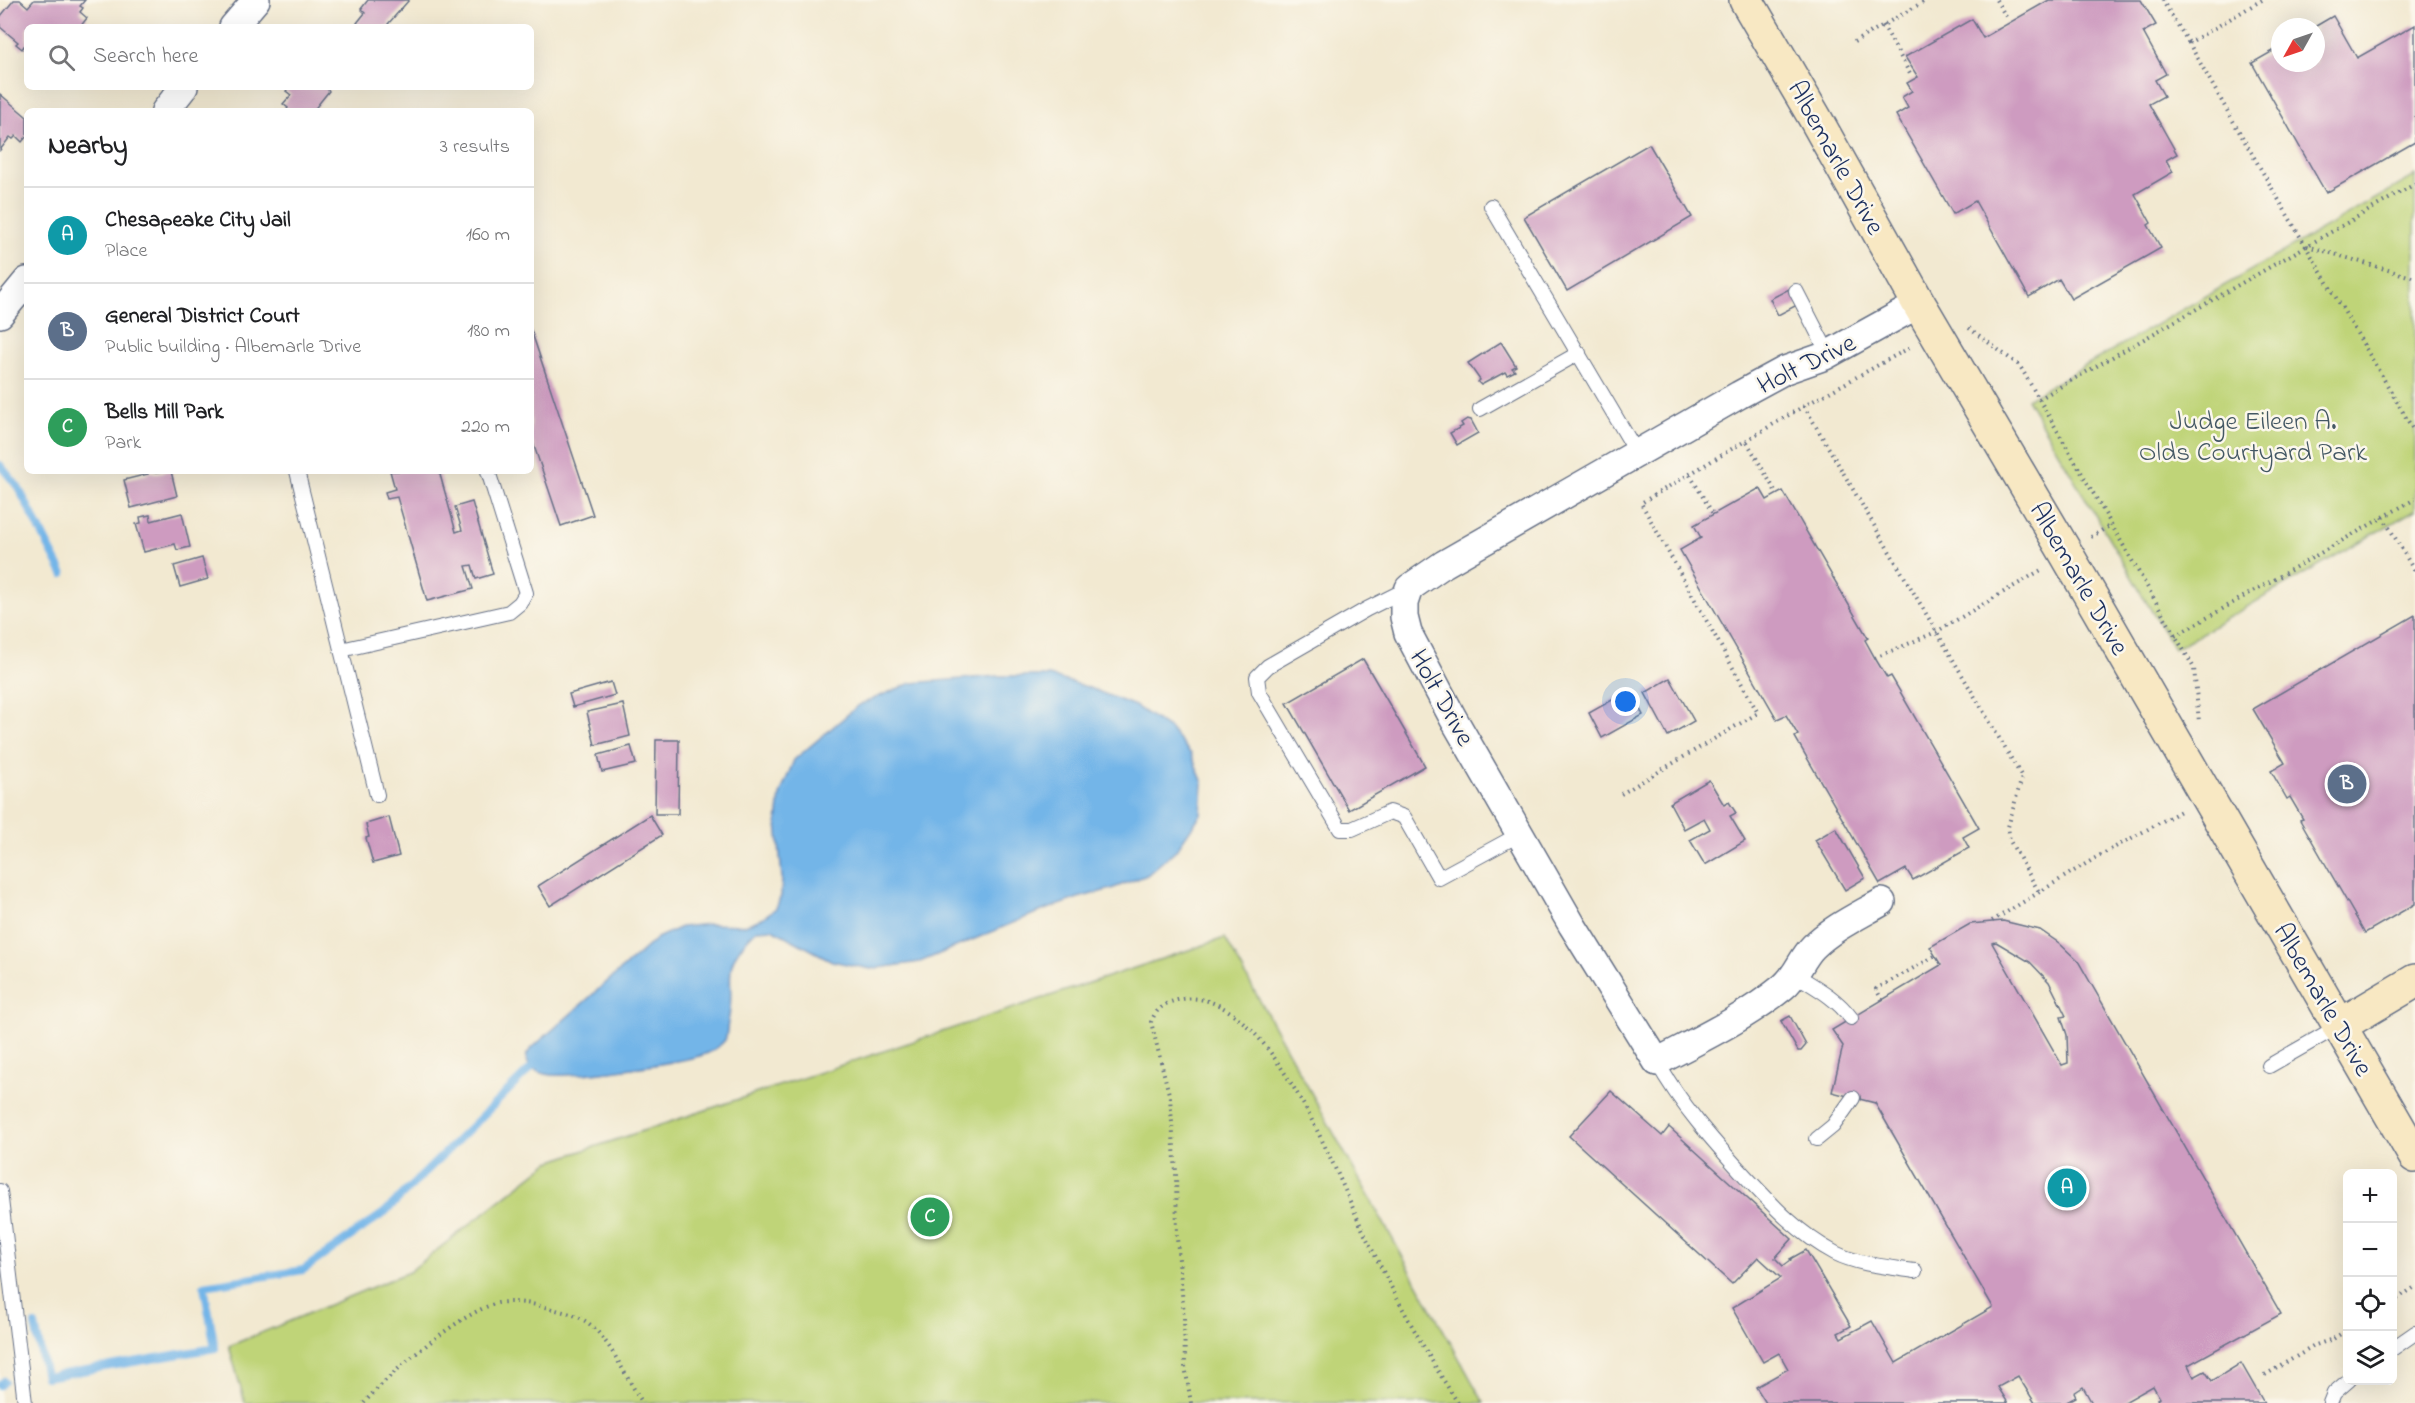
<!DOCTYPE html>
<html lang="en">
<head>
<meta charset="utf-8">
<style>
  :root { --surface:#fff; --page:#f6f6f6; --text:#202124; --muted:#757577; --line:#e0e0e0; --accent:#b5179e }
  body { margin:0; font-family:"Indie Flower",sans-serif; background:var(--page); color:var(--text) }
  .controls { position:absolute; right:18px; bottom:18px; display:grid; overflow:hidden; border-radius:9px; box-shadow:0 6px 24px #0002 }
  .controls button { width:54px; height:54px; display:grid; place-items:center; padding:0; border:0; border-bottom:2px solid var(--line); background:var(--surface); color:var(--text); font:30px sans-serif }
  .compass { position:absolute; left:2271px; top:18px; width:54px; height:54px; border-radius:50%; background:var(--surface); box-shadow:0 6px 24px #0002; rotate:230deg }
  .you { position:absolute; left:1626px; top:702px; width:21px; height:21px; margin:-15px; border:4px solid #fff; border-radius:50%; background:#1a73e8; box-shadow:0 0 0 9px #1a73e833 }
  .badge { display:grid; place-items:center; width:39px; height:39px; border-radius:50%; background:var(--accent); color:#fff; font-size:20px; font-weight:700 }
  .pin { position:absolute; translate:-50% -50%; border:3px solid #fff; box-shadow:0 2px 6px #0006 }
  .list { margin:0; padding:0; list-style:none }
  h2 { display:flex; justify-content:space-between; align-items:center; height:78px; margin:0; padding:0 24px; font-size:26px }
  h2 small { font-size:20px; font-weight:400; color:var(--muted) }
  .list li { display:grid; grid-template-columns:39px 1fr auto; gap:18px; align-items:center; box-sizing:border-box; height:96px; padding:0 24px; border-top:2px solid var(--line) }
  .list b { display:block; font-size:22px; white-space:nowrap }
  .list p { margin:0; font-size:20px; white-space:nowrap; color:var(--muted) }
  .list em { font-size:20px; font-style:normal; color:var(--muted) }
  .icon { flex:none; width:33px; height:33px; fill:none; stroke:currentColor; stroke-width:2; stroke-linecap:round; stroke-linejoin:round }
  .map { position:relative; flex:none; width:2415px; height:1403px; overflow:hidden }
  .search { position:absolute; background:var(--surface); box-shadow:0 6px 24px #0002; left:24px; top:24px; width:510px; height:66px; display:flex; align-items:center; gap:15px; box-sizing:border-box; padding:0 21px; border-radius:9px; color:var(--muted); font-size:22px }
  .panel { position:absolute; background:var(--surface); box-shadow:0 6px 24px #0002; left:24px; top:108px; width:510px; height:366px; border-radius:9px }
  .map>svg:first-child { display:block }
  .green { fill:#bfd478; stroke:#6d826b; stroke-width:1.5 }
  .water { fill:#73b5e8; stroke:#4772a3; stroke-width:1.5 }
  .lines { fill:none; stroke-linecap:round; stroke-linejoin:round }
  .stream { stroke:#73b5e8; stroke-width:8 }
  .building { fill:#ce9bc0; fill-rule:evenodd }
  .lane-casing { stroke:#667086; stroke-width:16 }
  .street-casing { stroke:#667086; stroke-width:30 }
  .secondary-casing { stroke:#667086; stroke-width:36 }
  .path { stroke:#667086; stroke-width:4; stroke-dasharray:1.5 4.5; stroke-linecap:butt }
  .lane { stroke:#fff; stroke-width:14 }
  .street { stroke:#fff; stroke-width:27 }
  .secondary { stroke:#f8e8c3; stroke-width:33 }
  .labels { text-anchor:middle; stroke-width:5; stroke-linejoin:round; paint-order:stroke }
  .street-label { font-size:27px; fill:#1b2f5e; stroke:#fbf7ec }
  .park-label { font-size:27px; fill:#445864; stroke:#fbf7ec }
</style>
</head>
<body>
<div class="map">
<svg width="2415" height="1403" viewBox="0 0 2415 1403">
  <rect width="100%" height="100%" fill="#fbf7ec"/>
  <filter id="ink" filterUnits="userSpaceOnUse"><feTurbulence type="fractalNoise" baseFrequency=".0167" numOctaves="2"/><feDisplacementMap in="SourceGraphic" scale="12" xChannelSelector="R" yChannelSelector="G"/><feConvolveMatrix kernelMatrix="1 2 1 2 8 2 1 2 1" color-interpolation-filters="sRGB"/></filter>
  <filter id="wash" filterUnits="userSpaceOnUse"><feTurbulence type="fractalNoise" baseFrequency=".008" numOctaves="4" result="noise"/><feDisplacementMap in="SourceGraphic" scale="24" xChannelSelector="R" yChannelSelector="G"/><feGaussianBlur stdDeviation="1.35" result="paint"/><feColorMatrix in="noise" values="0 0 0 0 0 0 0 0 0 0 0 0 0 0 0 0 0 1.4 0 .05"/><feComposite in="paint" operator="in"/></filter>
  <g filter="url(#wash)">
    <rect width="100%" height="100%" fill="#f2e9d1"/>
    <g class="green">
      <polygon points="2415,176 2415,510 2174,649 2027,399"/>
      <polygon points="1225,938 1484,1403 245,1403 229,1346 409,1272 549,1162"/>
    </g>
    <path class="water" d="M999,676H1049L1087,687L1135,706L1170,729L1191,754L1203,783L1201,814L1177,849L1147,875L1111,889L1078,898L1034,914L920,962L871,969L832,961L772,929L756,930C715,970 738,977 728,1022C727,1027 727,1036 725,1040C722,1044 714,1050 710,1052C693,1062 574,1077 551,1075C540,1074 524,1068 527,1054L533,1047L657,938L681,927L708,924L745,925L761,919L776,908L781,896L782,878L777,823L780,795L794,760L859,705L911,683Z"/>
    <g class="lines">
      <g class="stream">
        <polyline points="0,465 18,487 63,574"/>
        <polyline points="35,1325 46,1377 215,1348 204,1286 303,1270 384,1213 531,1068"/>
        <polyline points="0,1385 4,1381"/>
      </g>
    </g>
    <g id="blocks">
      <g class="building">
        <polygon points="14,0 20,0 28,7 34,0 85,0 80,6 83,8 80,12 87,18 80,27 27,27 27,49 24,46 22,49 16,44 18,42 0,27 0,17"/>
        <polygon points="368,0 409,0 388,24 391,27 362,27 357,23 365,13 361,9"/>
        <polygon points="2049,0 2141,0 2156,25 2143,32 2166,74 2155,80 2164,96 2149,104 2177,154 2166,160 2173,172 2135,194 2151,223 2148,225 2161,248 2071,299 2059,279 2029,297 1975,201 1953,214 1896,115 1908,108 1902,97 1912,91 1907,83 1918,77 1905,57 1972,19 1983,38"/>
        <polygon points="2333,16 2357,58 2415,25 2415,142 2326,193 2252,63 2280,47 2280,63 2316,63 2316,26"/>
        <polygon points="289,87 326,87 329,91 313,111 286,111 288,108 283,104 291,95 286,91"/>
        <polygon points="0,94 27,117 27,136 22,142 16,136 13,139 10,137 0,150"/>
        <polygon points="1649,144 1692,217 1567,291 1524,217"/>
        <polygon points="1791,288 1799,304 1778,315 1770,299"/>
        <polygon points="531,330 593,515 561,526 531,437"/>
        <polygon points="1501,342 1516,366 1512,368 1515,371 1507,375 1505,372 1481,385 1478,382 1480,380 1468,363"/>
        <polygon points="1467,419 1471,420 1478,433 1457,445 1450,433 1463,426 1461,423"/>
        <polygon points="147,471 156,473 171,471 177,496 131,508 124,480 148,474"/>
        <polygon points="390,471 439,471 456,532 462,530 455,507 472,502 493,574 476,579 472,565 466,566 473,589 427,601 397,497 387,499 385,492 395,489"/>
        <polygon points="1760,488 1767,500 1783,491 1868,638 1865,640 1875,658 1887,678 1891,676 1979,828 1963,837 1969,848 1913,880 1906,869 1880,884 1795,737 1798,735 1786,715 1777,719 1680,550 1701,538 1694,525"/>
        <polygon points="182,513 190,547 177,550 175,544 144,552 136,524 141,523 140,517 150,515 151,521"/>
        <polygon points="202,558 208,579 180,587 174,566"/>
        <polygon points="2415,615 2415,904 2365,933 2300,820 2303,819 2290,797 2287,799 2271,771 2285,763 2253,709"/>
        <polygon points="1363,659 1425,766 1349,810 1287,703"/>
        <polygon points="1670,678 1694,721 1668,736 1645,693"/>
        <polygon points="611,682 615,695 573,707 569,694"/>
        <polygon points="1630,690 1643,715 1602,738 1589,713"/>
        <polygon points="623,704 630,736 595,745 587,712"/>
        <polygon points="656,740 679,740 678,814 655,814"/>
        <polygon points="631,746 636,764 602,772 598,755"/>
        <polygon points="1709,780 1724,805 1729,802 1736,813 1730,816 1745,841 1705,865 1690,840 1710,829 1704,818 1684,829 1670,803"/>
        <polygon points="650,815 662,835 550,906 538,886"/>
        <polygon points="389,817 399,856 373,863 366,838 369,837 366,824"/>
        <polygon points="1836,828 1865,878 1845,890 1815,840"/>
        <path d="M2003,921L2040,930L2059,943L2078,961L2281,1314L2188,1365L2194,1377L2205,1371L2212,1381L2241,1363L2264,1403H2159L2157,1399L2160,1398L2153,1386L2123,1403H2092L2083,1387L2074,1393L2076,1397L2065,1403H2035L2018,1376L1998,1387L2008,1403H1766L1756,1387L1788,1369L1779,1353L1763,1362L1732,1308L1781,1278L1758,1257L1732,1284L1569,1136L1611,1091L1662,1136L1669,1127L1792,1239L1775,1258L1783,1266L1791,1260L1790,1259L1806,1250L1851,1326L1838,1333L1841,1338L1872,1321L1896,1363L1993,1307L1875,1103L1832,1092L1843,1046L1832,1030L1941,965L1930,947L1970,924ZM1996,942L2030,962L2049,982L2066,1016L2061,1017L2067,1035L2068,1063L2062,1065L1992,943Z"/>
        <polygon points="1790,1016 1806,1045 1801,1051 1798,1051 1781,1021"/>
      </g>
    </g>
  </g>
  <g filter="url(#ink)">
    <use href="#blocks" fill-opacity="0" stroke="#667086" stroke-width="1.5"/>
    <g class="lines">
      <g class="lane-casing">
        <g id="lane">
          <polyline points="1491,206 1637,453"/>
          <polyline points="1796,291 1829,355"/>
          <polyline points="1480,409 1579,353"/>
          <polyline points="297,471 377,795"/>
          <polyline points="1407,589 1367,609 1268,666 1257,677 1259,692 1340,829 1352,829 1390,812 1404,817 1439,878 1520,834"/>
          <polyline points="341,650 509,612 520,603 526,593 488,471"/>
          <path d="M1796,975C1817,988 1836,998 1851,1018"/>
          <path d="M1657,1062C1681,1105 1712,1140 1746,1177C1773,1206 1799,1234 1835,1253C1859,1265 1889,1267 1915,1271"/>
          <polyline points="2269,1066 2339,1026"/>
          <polyline points="1817,1139 1833,1126 1853,1098"/>
          <polyline points="0,1191 25,1403"/>
          <polyline points="2392,1349 2415,1333"/>
          <polyline points="2330,1403 2334,1393 2349,1380"/>
        </g>
      </g>
      <g class="street-casing">
        <g id="street">
          <polyline points="233,27 256,0"/>
          <polyline points="165,111 184,87"/>
          <polyline points="0,314 27,281"/>
          <path d="M1882,902C1860,915 1832,928 1813,947C1801,959 1797,976 1783,987C1745,1018 1700,1039 1657,1062L1572,925L1453,718L1408,633L1404,617V603L1409,588L1444,564L1739,395L1785,370L1825,356L1919,304"/>
        </g>
      </g>
      <g class="secondary-casing">
        <g id="secondary">
          <polyline points="1746,0 1815,118 1919,304 2067,555 2415,1156"/>
          <polyline points="2339,1026 2415,981"/>
        </g>
      </g>
      <g class="path">
        <polyline points="1996,0 2008,20"/>
        <polyline points="2162,0 2189,43"/>
        <path d="M2262,0L2189,43C2262,174 2340,303 2415,433"/>
        <polyline points="1883,25 1910,74"/>
        <polyline points="1854,42 1927,0"/>
        <polyline points="2307,246 2415,278"/>
        <polyline points="1969,328 2020,366 2194,668 2199,722"/>
        <polyline points="2039,399 2415,184"/>
        <polyline points="1804,406 2022,777 2008,827 2010,841 2039,892"/>
        <polyline points="1747,442 1777,494"/>
        <polyline points="1690,475 1713,514"/>
        <polyline points="2383,517 2415,572"/>
        <polyline points="2091,537 2111,525"/>
        <polyline points="2175,636 2415,499"/>
        <polyline points="1875,658 1936,632 2043,569"/>
        <polyline points="1621,794 1758,713 1641,503 1804,406 1911,347"/>
        <polyline points="1992,921 2097,857 2181,811"/>
        <polyline points="1882,1000 1876,989 1935,956"/>
        <polyline points="2392,1302 2415,1287"/>
        <polyline points="2265,1375 2316,1345 2333,1339 2348,1329"/>
        <path d="M364,1403C388,1374 462,1311 498,1303C517,1300 534,1304 552,1309C568,1313 581,1316 593,1327C613,1346 627,1380 643,1403"/>
        <path d="M1191,1403L1185,1366L1184,1315L1177,1238L1176,1172L1170,1098L1151,1022C1157,1007 1166,1002 1182,999C1270,986 1338,1181 1369,1243C1396,1298 1425,1352 1458,1403"/>
      </g>
      <use href="#lane" class="lane"/>
      <use href="#street" class="street"/>
      <use href="#secondary" class="secondary"/>
    </g>
  </g>
  <g class="labels">
    <g class="street-label">
      <text transform="translate(1837 157) rotate(61)" y="9">Albemarle Drive</text>
      <text transform="translate(1806 363) rotate(-26)" y="9">Holt Drive</text>
      <text transform="translate(2080 578) rotate(60)" y="9">Albemarle Drive</text>
      <text transform="translate(1443 697) rotate(61)" y="9">Holt Drive</text>
      <text transform="translate(2324 999) rotate(60)" y="9">Albemarle Drive</text>
    </g>
    <g class="park-label">
      <text x="2253" y="429">Judge Eileen A.<tspan x="2253" dy="31">Olds Courtyard Park</tspan></text>
    </g>
  </g>
</svg>
<div class="controls">
<button>+</button>
<button>−</button>
<button><svg class="icon" aria-label="locate" viewBox="0 0 24 24"><circle cx="12" cy="12" r="6"/><path d="M12 2v4M12 18v4M2 12h4M18 12h4"/></svg></button>
<button><svg class="icon" aria-label="layers" viewBox="0 0 24 24"><path d="M12 4l9 5-9 5-9-5zM3 14l9 5 9-5"/></svg></button>
</div>
<svg class="compass" viewBox="-18 -18 36 36"><path d="M0-13l5 13h-10z" fill="#e53935"/><path d="M0 13l5-13h-10z" fill="#757577"/></svg>
<div class="you"></div>
<div class="pin badge" style="left:2067px;top:1188px;background:#0f9aa8">A</div>
<div class="pin badge" style="left:2347px;top:784px;background:#5c6f8a">B</div>
<div class="pin badge" style="left:930px;top:1217px;background:#2e9e5b">C</div>
<div class="search"><svg class="icon" aria-label="search" viewBox="0 0 24 24"><circle cx="10" cy="10" r="6"/><path d="M15 15l6 6"/></svg>Search here</div>
<section class="panel">
<h2>Nearby<small>3 results</small></h2>
<ul class="list">
<li><span class="badge" style="background:#0f9aa8">A</span><div><b>Chesapeake City Jail</b><p>Place</p></div><em>160 m</em></li>
<li><span class="badge" style="background:#5c6f8a">B</span><div><b>General District Court</b><p>Public building · Albemarle Drive</p></div><em>180 m</em></li>
<li><span class="badge" style="background:#2e9e5b">C</span><div><b>Bells Mill Park</b><p>Park</p></div><em>220 m</em></li>
</ul>
</section>
</div>
</body>
</html>
